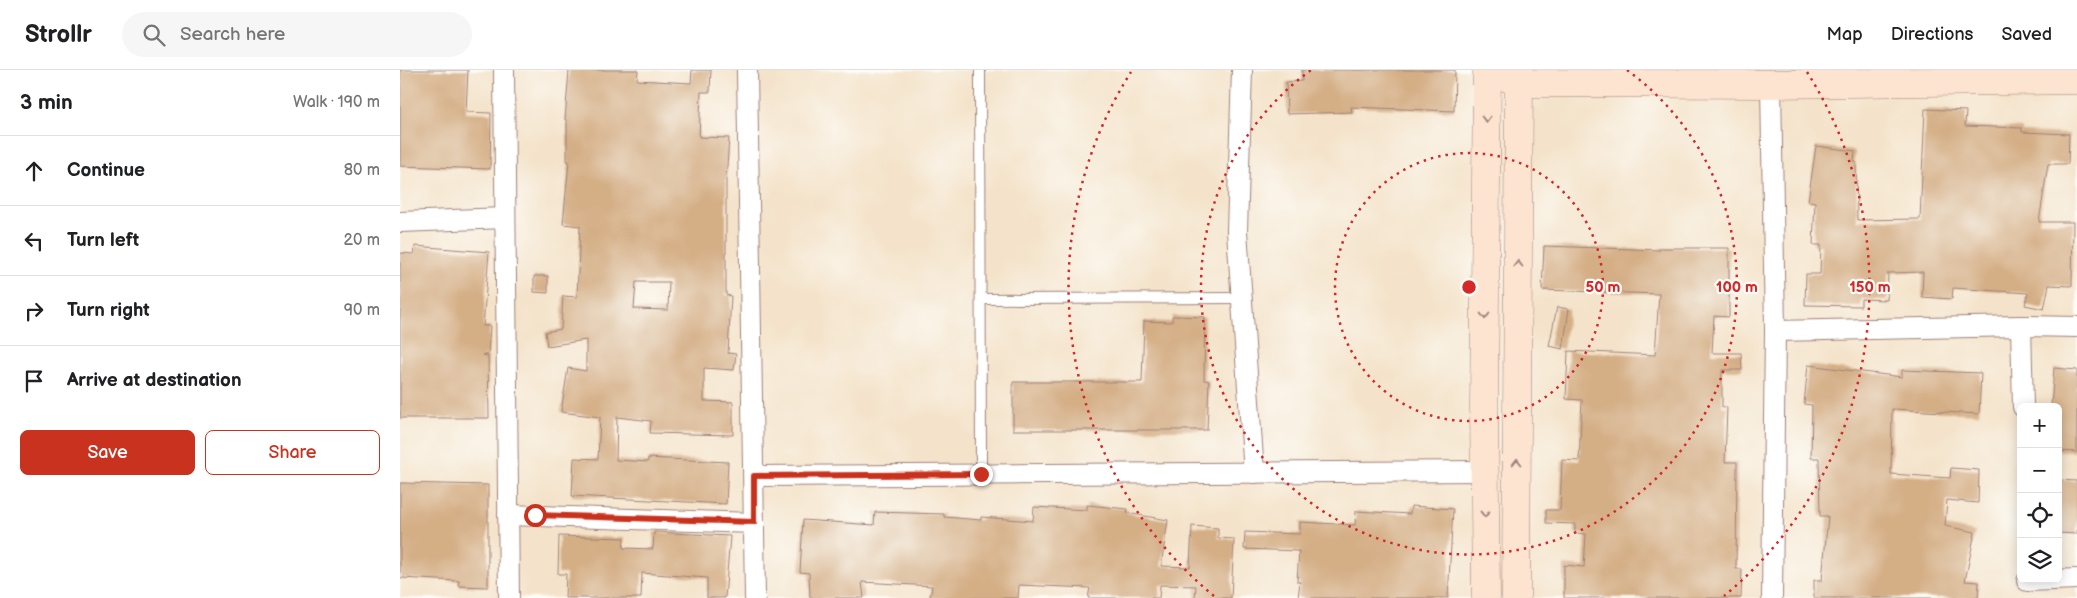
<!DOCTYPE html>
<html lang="en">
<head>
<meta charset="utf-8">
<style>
  :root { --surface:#fff; --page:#f6f6f6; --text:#202124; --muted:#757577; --line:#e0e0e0; --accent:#c8321e }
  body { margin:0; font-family:"Balsamiq Sans",sans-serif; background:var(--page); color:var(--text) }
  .controls { position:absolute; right:15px; bottom:15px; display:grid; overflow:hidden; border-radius:8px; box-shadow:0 2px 12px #0003 }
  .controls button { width:45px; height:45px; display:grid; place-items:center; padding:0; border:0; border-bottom:1px solid var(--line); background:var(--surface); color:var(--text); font:25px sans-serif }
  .stop { position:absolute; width:15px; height:15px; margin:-11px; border:4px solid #c8321e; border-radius:50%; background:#fff }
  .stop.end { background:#c8321e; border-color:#fff; box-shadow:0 1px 5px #0008 }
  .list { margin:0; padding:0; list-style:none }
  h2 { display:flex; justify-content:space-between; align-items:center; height:65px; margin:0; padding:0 20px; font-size:21px }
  h2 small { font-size:16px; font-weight:400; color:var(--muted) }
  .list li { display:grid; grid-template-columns:32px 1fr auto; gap:15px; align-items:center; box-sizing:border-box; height:70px; padding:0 20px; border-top:1px solid var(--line) }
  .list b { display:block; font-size:19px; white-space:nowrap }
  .list em { font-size:16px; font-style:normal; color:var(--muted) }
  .actions { display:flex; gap:10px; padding:15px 20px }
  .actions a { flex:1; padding:11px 0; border:1px solid var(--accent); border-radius:8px; text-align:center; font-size:18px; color:var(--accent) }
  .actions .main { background:var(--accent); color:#fff }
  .icon { flex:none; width:28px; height:28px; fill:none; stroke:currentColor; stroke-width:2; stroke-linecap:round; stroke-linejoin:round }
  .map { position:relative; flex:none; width:1677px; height:528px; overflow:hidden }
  header { display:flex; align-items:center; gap:30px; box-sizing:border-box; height:70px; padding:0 25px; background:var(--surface); border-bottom:1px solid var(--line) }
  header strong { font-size:24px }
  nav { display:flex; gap:28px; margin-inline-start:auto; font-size:18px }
  .search { width:350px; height:45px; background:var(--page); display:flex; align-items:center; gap:12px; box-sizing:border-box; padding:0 18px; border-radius:28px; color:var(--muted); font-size:19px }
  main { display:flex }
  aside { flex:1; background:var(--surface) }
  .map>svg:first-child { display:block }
  .building { fill:#d4ae85; fill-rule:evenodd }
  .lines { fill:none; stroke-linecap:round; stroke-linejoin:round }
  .lane-casing { stroke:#9f817a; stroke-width:12 }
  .street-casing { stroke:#9f817a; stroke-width:22 }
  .secondary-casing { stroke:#9f817a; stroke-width:29 }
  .lane { stroke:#fff; stroke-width:10 }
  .street { stroke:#fff; stroke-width:20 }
  .secondary { stroke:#fde4d0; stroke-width:28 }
  .oneway { stroke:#a4827e }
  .route { stroke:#c8321e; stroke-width:6 }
  .ring { fill:none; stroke:#d62828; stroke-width:2.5; stroke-dasharray:2.5 5 }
  .centre { fill:#d62828; stroke:#fdfcf7; stroke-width:2.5 }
  .ring-label { font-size:15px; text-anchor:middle; font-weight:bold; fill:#d62828; stroke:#fdfcf7; stroke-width:4.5; stroke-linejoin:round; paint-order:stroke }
</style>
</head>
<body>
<header>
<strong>Strollr</strong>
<div class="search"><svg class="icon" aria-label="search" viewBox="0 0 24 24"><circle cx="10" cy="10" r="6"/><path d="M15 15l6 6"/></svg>Search here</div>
<nav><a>Map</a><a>Directions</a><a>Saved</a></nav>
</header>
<main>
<aside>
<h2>3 min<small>Walk · 190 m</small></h2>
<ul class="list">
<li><svg class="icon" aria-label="ahead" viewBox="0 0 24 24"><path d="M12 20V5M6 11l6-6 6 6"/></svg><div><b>Continue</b></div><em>80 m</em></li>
<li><svg class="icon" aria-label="left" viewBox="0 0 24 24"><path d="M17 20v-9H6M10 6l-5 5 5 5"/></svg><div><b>Turn left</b></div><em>20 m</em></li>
<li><svg class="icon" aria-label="right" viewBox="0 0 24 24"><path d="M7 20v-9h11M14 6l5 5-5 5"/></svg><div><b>Turn right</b></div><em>90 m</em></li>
<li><svg class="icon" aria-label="arrive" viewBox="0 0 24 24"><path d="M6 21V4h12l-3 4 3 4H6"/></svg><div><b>Arrive at destination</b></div></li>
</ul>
<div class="actions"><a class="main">Save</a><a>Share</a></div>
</aside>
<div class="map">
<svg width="1677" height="528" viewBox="0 0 1677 528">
  <rect width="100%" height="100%" fill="#fdfcf7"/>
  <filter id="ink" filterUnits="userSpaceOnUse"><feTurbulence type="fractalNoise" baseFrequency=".02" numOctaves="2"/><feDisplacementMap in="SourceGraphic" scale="10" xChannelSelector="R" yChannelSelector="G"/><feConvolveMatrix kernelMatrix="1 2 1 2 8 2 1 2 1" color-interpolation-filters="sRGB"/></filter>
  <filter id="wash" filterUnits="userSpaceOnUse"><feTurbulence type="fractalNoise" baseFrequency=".0096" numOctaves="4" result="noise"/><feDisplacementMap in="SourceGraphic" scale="20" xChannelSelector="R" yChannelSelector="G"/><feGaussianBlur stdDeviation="1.12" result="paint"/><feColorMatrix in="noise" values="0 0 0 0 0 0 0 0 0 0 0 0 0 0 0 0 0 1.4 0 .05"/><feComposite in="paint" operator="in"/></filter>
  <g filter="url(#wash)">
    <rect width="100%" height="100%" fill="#f4e3ca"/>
    <g id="blocks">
      <g class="building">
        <polygon points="0,0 68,0 66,42 91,43 90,99 0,96"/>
        <path d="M169,0H238L237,10L291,13L292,0H311L310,22H301L299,67L329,68L326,110V225L331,226L328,283L336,284L334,300L304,298V331L333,332V365L250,363L251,351L217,347L216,390L248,392V388L328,392L326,434L172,426L174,388L198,389L200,347L161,342L168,298L186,301V270L147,276L145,262L161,259L163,226L177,227L180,156L163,154L169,91H167V50H165ZM236,212H269L268,240L234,239Z"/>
        <polygon points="902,0 1055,0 1054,41 951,37 952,42 887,44 886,12 902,11"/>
        <polygon points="1525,39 1566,41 1565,56 1622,58 1622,62 1669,64 1668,94 1648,94 1639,152 1673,152 1672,216 1649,215 1644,239 1625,235 1628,223 1553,218 1552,229 1522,227 1523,202 1488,203 1487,230 1461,229 1461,236 1405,235 1406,204 1420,204 1421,175 1413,175 1415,132 1408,131 1416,76 1455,81 1454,92 1456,92 1457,150 1520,149"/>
        <polygon points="15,176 89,182 83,256 90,256 88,284 82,285 88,286 89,348 0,348 0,183 14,184"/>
        <polygon points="1144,176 1260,180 1260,178 1329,178 1329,247 1314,246 1312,283 1341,283 1342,300 1322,300 1322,337 1327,337 1325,392 1337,392 1336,499 1342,499 1341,528 1164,528 1164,495 1184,497 1186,464 1175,463 1175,454 1146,453 1146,440 1160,440 1162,390 1179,391 1182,330 1166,329 1168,281 1255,285 1259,224 1142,220"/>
        <polygon points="134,206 148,206 148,223 134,222"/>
        <polygon points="1157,237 1169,239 1163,279 1149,276"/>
        <polygon points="772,246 805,247 804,310 809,311 807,360 613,360 613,312 742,312 744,251 772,252"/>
        <polygon points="1408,295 1502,307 1502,300 1581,303 1579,344 1492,339 1491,404 1550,408 1551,398 1579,400 1578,433 1547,430 1545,456 1575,462 1565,511 1579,512 1578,528 1414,528 1414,510 1422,510 1428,446 1420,446 1419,388 1411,388 1412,335 1404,334"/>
        <polygon points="1654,298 1677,300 1677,382 1658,381 1658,337 1651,337"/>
        <polygon points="1658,410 1677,411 1677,464 1658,463"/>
        <polygon points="0,413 88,415 88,517 59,516 59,511 0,508"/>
        <polygon points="687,435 728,439 727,443 768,450 761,496 790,497 792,456 818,458 818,468 834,469 831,528 795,528 796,516 760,515 759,528 688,528 690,518 619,515 618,528 530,528 532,516 462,512 464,528 410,528 409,503 400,502 403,450 474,455 475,442 544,444 544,447 581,450 581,447 633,451 634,437 687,440"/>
        <polygon points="1011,436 1053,439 1048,528 898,528 900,512 897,512 899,481 844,479 845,462 900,464 900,452 955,455 956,441 1010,444"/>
        <polygon points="254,462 330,466 325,528 307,528 307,508 242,503 241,528 165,528 166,504 158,504 159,466 224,468 223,478 253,479"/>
      </g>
    </g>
  </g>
  <g filter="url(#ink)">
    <use href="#blocks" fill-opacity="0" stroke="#9f817a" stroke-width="1"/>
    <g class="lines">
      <g class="lane-casing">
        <g id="lane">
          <polyline points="580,0 581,404"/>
          <polyline points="581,229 842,228"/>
        </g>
      </g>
      <g class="street-casing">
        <g id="street">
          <polyline points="104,0 109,528"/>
          <polyline points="347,0 355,528"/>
          <polyline points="842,0 837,161 854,403"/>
          <polyline points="1371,14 1375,261 1372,528"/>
          <polyline points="0,152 105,148"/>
          <polyline points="1621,256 1623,337"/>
          <polyline points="1375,261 1621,256 1677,257"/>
          <polyline points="354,406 1084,401"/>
          <polyline points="108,445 354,453"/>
          <polyline points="1627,511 1677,509"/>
        </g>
      </g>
      <g class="secondary-casing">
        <g id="secondary">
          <polyline points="1090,0 1119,13 1371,14 1677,10"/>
          <polyline points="1086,528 1084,337 1087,0"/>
          <polyline points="1116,528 1119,0"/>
        </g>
      </g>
      <use href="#lane" class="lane"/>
      <use href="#street" class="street"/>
      <use href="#secondary" class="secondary"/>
    </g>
    <defs><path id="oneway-chevron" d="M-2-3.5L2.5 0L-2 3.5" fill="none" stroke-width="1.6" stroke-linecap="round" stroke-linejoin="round" transform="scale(1.25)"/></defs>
    <g class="oneway">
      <use href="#oneway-chevron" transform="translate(1086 49) rotate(90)"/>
      <use href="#oneway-chevron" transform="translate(1118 194) rotate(-90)"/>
      <use href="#oneway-chevron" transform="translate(1085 246) rotate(90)"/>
      <use href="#oneway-chevron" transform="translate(1117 392) rotate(-90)"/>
      <use href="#oneway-chevron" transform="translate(1085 444) rotate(89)"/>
    </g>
  </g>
  <g class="lines" filter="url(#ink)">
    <polyline class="route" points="135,445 354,452 354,406 581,404"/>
  </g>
  <g class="ring">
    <circle cx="1069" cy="217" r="134"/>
    <path d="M1227 0A268 268 0 1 1 911 0"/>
    <path d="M814 526A401 401 0 0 1 731 2M1407 2A401 401 0 0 1 1324 526"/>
  </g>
  <circle cx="1069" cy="217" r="8" class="centre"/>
  <g class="ring-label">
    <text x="1203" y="222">50 m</text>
    <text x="1337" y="222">100 m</text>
    <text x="1470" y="222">150 m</text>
  </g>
</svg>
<div class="controls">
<button>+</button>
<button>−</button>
<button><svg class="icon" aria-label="locate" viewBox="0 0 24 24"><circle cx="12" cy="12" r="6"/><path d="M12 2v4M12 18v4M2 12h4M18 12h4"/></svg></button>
<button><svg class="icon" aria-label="layers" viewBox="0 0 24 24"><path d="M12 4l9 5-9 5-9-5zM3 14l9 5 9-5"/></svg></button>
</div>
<div class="stop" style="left:135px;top:445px"></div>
<div class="stop end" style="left:581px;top:404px"></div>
</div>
</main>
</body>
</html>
